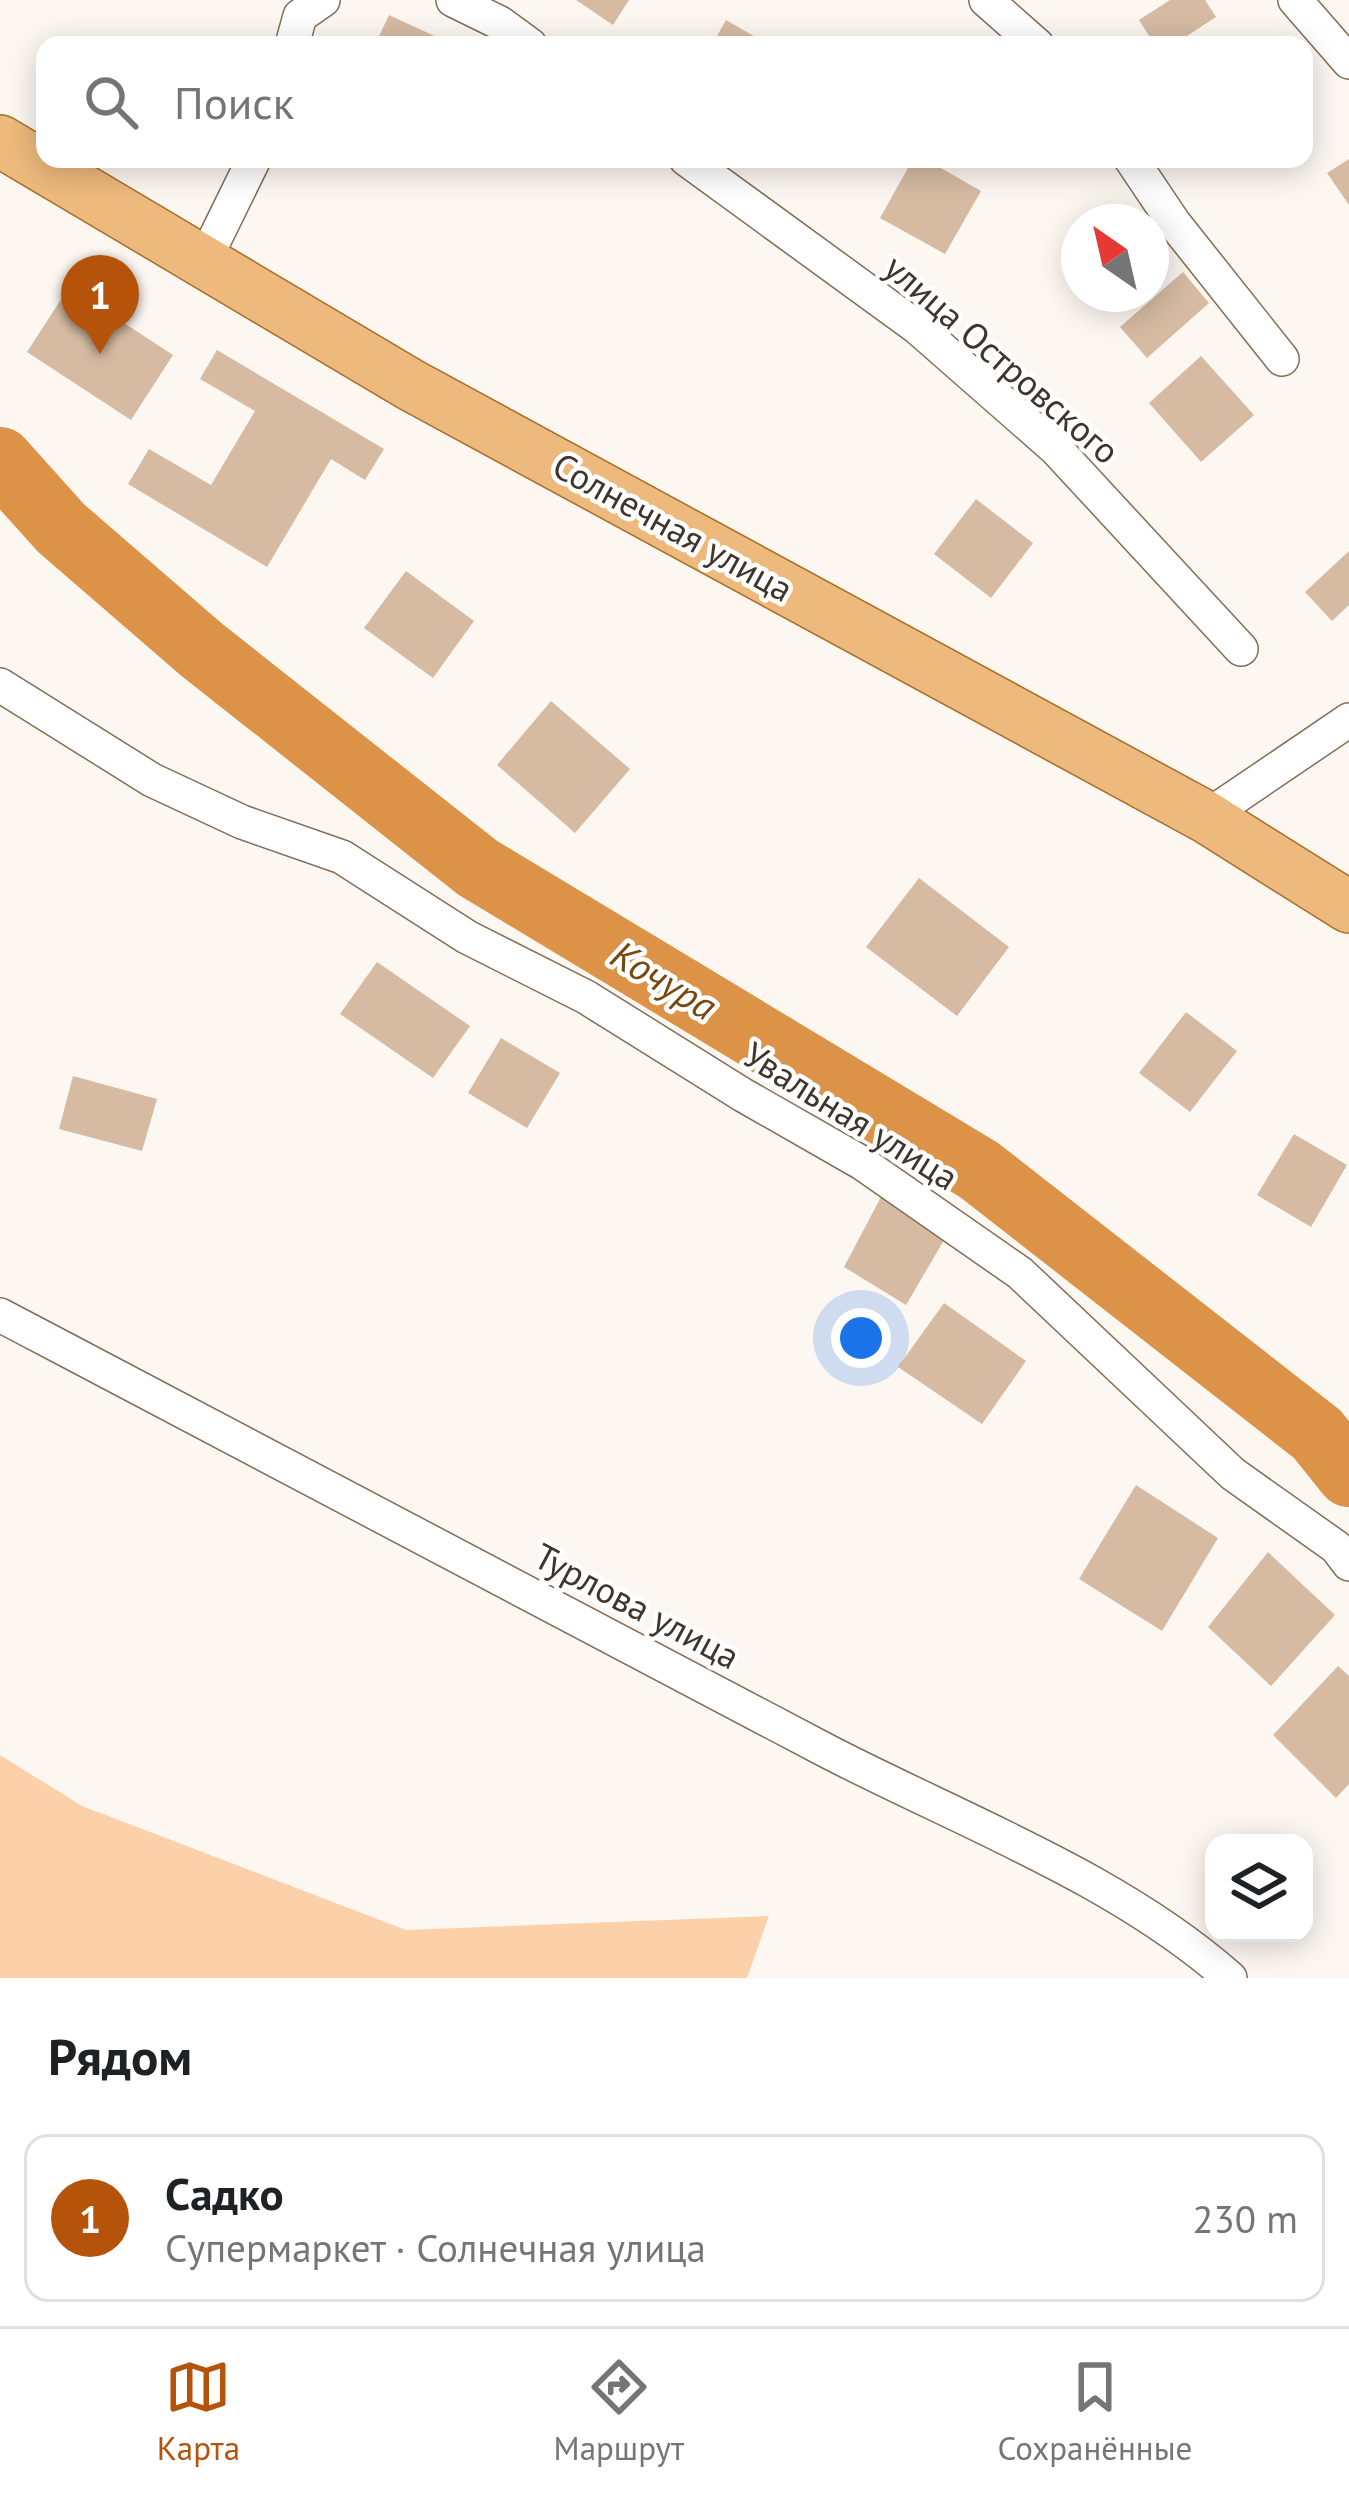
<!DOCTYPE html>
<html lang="ru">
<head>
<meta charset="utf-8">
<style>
  :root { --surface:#fff; --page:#f6f6f6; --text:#202124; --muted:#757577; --line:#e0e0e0; --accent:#b45309 }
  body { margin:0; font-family:"PT Sans",sans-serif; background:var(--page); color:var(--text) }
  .controls { position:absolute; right:36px; bottom:36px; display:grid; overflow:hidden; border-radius:24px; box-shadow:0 6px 30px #0003 }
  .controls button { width:108px; height:108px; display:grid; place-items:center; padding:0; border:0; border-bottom:3px solid var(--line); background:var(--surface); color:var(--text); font:60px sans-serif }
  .compass { position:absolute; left:1061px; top:204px; width:108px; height:108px; border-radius:50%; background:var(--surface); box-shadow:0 6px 30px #0003; rotate:326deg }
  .you { position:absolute; left:861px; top:1338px; width:42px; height:42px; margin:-30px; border:9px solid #fff; border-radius:50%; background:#1a73e8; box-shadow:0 0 0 18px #1a73e833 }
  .badge { display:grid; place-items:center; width:78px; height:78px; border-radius:50%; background:var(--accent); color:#fff; font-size:39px; font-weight:700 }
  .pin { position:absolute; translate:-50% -99px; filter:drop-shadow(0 3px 6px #0008) }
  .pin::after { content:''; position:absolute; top:63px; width:42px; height:36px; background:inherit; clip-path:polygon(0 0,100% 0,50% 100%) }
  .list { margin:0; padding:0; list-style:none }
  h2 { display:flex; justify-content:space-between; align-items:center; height:156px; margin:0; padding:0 48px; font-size:51px }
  h2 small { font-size:39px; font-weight:400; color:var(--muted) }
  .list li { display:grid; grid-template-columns:78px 1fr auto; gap:36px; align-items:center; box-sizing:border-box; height:168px; margin:0 24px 24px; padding:0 24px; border:3px solid var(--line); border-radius:24px }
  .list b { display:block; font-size:45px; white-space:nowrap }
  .list p { margin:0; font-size:39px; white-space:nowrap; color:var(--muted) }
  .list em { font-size:39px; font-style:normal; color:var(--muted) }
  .icon { flex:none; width:66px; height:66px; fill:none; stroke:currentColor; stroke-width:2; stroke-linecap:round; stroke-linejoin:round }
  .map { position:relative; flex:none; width:1349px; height:1978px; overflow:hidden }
  .search { position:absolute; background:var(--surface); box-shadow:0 6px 30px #0003; left:36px; right:36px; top:36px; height:132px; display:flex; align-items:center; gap:30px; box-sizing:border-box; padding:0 42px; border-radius:24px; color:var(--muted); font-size:45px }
  .sheet { height:348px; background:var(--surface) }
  nav { display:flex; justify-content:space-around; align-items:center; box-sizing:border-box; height:168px; border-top:3px solid var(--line); background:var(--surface); font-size:33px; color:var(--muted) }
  nav a { display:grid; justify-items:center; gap:6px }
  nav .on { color:var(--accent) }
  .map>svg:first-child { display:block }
  .green { fill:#fcd0a9 }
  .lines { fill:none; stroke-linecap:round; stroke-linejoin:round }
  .river { stroke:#dc9247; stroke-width:66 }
  .building { fill:#d6bba2 }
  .minor-casing { stroke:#856c55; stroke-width:36 }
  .primary-casing { stroke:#a96d27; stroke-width:54 }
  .minor { stroke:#fff; stroke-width:33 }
  .primary { stroke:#edb97c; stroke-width:51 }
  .labels { text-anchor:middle; stroke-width:9; stroke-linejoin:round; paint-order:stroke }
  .street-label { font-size:36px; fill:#40352b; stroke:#fff }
  .water-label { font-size:39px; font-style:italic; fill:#77470e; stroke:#fff }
</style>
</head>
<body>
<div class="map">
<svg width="1349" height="1978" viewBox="0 0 1349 1978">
  <rect width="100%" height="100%" fill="#fdf7f2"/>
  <polygon class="green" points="0,1755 82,1806 406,1930 769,1916 747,1978 0,1978"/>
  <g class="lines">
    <polyline class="river" points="0,460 61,528 202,650 478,868 979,1170 1317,1434 1349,1474"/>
  </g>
  <g class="building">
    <polygon points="576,0 629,0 613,25"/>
    <polygon points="1170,0 1205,0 1216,17 1173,45 1155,45 1139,20"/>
    <polygon points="389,15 454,45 375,45"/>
    <polygon points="726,20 769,45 712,45"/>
    <polygon points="913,159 925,159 981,191 945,254 880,218"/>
    <polygon points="1349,159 1349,205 1327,173"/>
    <polygon points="1183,272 1209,303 1147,358 1120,327"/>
    <polygon points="69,287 173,355 131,420 27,352"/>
    <polygon points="217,350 384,449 365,480 331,459 267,567 128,484 149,449 211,485 255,411 200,379"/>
    <polygon points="1201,356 1254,415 1201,462 1149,403"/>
    <polygon points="976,499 1033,543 991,598 934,554"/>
    <polygon points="1349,551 1349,605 1332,621 1305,592"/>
    <polygon points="406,571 474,621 433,678 364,628"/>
    <polygon points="551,701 630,769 575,833 497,765"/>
    <polygon points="919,878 1009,947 957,1016 866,947"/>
    <polygon points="377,962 470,1026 433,1078 340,1014"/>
    <polygon points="1186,1012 1237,1051 1190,1112 1139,1073"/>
    <polygon points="501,1038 560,1073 527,1128 468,1093"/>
    <polygon points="73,1076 157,1099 142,1151 59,1129"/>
    <polygon points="1294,1134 1347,1165 1311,1227 1257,1195"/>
    <polygon points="881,1197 947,1235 906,1305 844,1267"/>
    <polygon points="944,1303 1026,1361 982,1424 898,1367"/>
    <polygon points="1136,1485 1218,1538 1162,1631 1079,1579"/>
    <polygon points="1268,1552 1335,1615 1271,1686 1208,1627"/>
    <polygon points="1338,1666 1349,1676 1349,1784 1336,1798 1273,1735"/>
  </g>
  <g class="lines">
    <g class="minor-casing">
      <g id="minor">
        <polyline points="453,0 500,23 530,45"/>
        <polyline points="986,0 1037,45"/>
        <polyline points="1295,0 1349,62"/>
        <polyline points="292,45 300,16 323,0"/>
        <polyline points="686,159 918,328 1056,449 1241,649"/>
        <polyline points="1131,159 1174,223 1282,359"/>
        <polyline points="205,259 254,159"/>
        <polyline points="0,685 152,780 242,822 342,857 467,937 586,997 743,1095 862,1163 1020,1273 1233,1474 1336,1547 1349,1564"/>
        <polyline points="1206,817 1349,720"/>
        <path d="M0,1315C276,1460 551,1607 827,1751C960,1820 1117,1878 1230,1978"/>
      </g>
    </g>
    <g class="primary-casing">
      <polyline id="primary" points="0,141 411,385 1206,817 1349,907"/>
    </g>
    <use href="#minor" class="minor"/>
    <use href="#primary" class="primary"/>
  </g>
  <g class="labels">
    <g class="street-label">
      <text transform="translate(1002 359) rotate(41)" y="13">улица Островского</text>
      <text transform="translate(673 527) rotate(29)" y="13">Солнечная улица</text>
      <text transform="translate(851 1116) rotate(32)" y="13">Увальная улица</text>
      <text transform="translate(637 1606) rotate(28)" y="13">Турлова улица</text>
    </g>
    <g class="water-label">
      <text transform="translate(664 980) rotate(31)" y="14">Кочура</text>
    </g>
  </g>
</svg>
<div class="controls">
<button><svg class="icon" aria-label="layers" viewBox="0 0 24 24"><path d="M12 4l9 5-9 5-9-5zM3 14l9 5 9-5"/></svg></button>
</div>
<svg class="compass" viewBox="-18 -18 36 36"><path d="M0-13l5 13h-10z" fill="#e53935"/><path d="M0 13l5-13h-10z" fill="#757577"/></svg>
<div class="you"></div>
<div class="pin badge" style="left:100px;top:354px">1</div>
<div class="search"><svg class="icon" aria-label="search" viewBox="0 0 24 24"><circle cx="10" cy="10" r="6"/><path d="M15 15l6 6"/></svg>Поиск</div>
</div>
<section class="sheet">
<h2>Рядом<small></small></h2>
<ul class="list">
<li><span class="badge">1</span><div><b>Садко</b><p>Супермаркет · Солнечная улица</p></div><em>230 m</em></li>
</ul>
</section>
<nav>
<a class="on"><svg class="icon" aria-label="map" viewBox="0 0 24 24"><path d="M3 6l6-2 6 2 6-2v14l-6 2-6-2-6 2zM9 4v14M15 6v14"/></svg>Карта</a>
<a><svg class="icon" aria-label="directions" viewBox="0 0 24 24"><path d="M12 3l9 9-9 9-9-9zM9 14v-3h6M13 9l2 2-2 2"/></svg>Маршрут</a>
<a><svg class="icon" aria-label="saved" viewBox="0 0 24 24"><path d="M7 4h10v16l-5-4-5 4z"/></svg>Сохранённые</a>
</nav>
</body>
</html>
